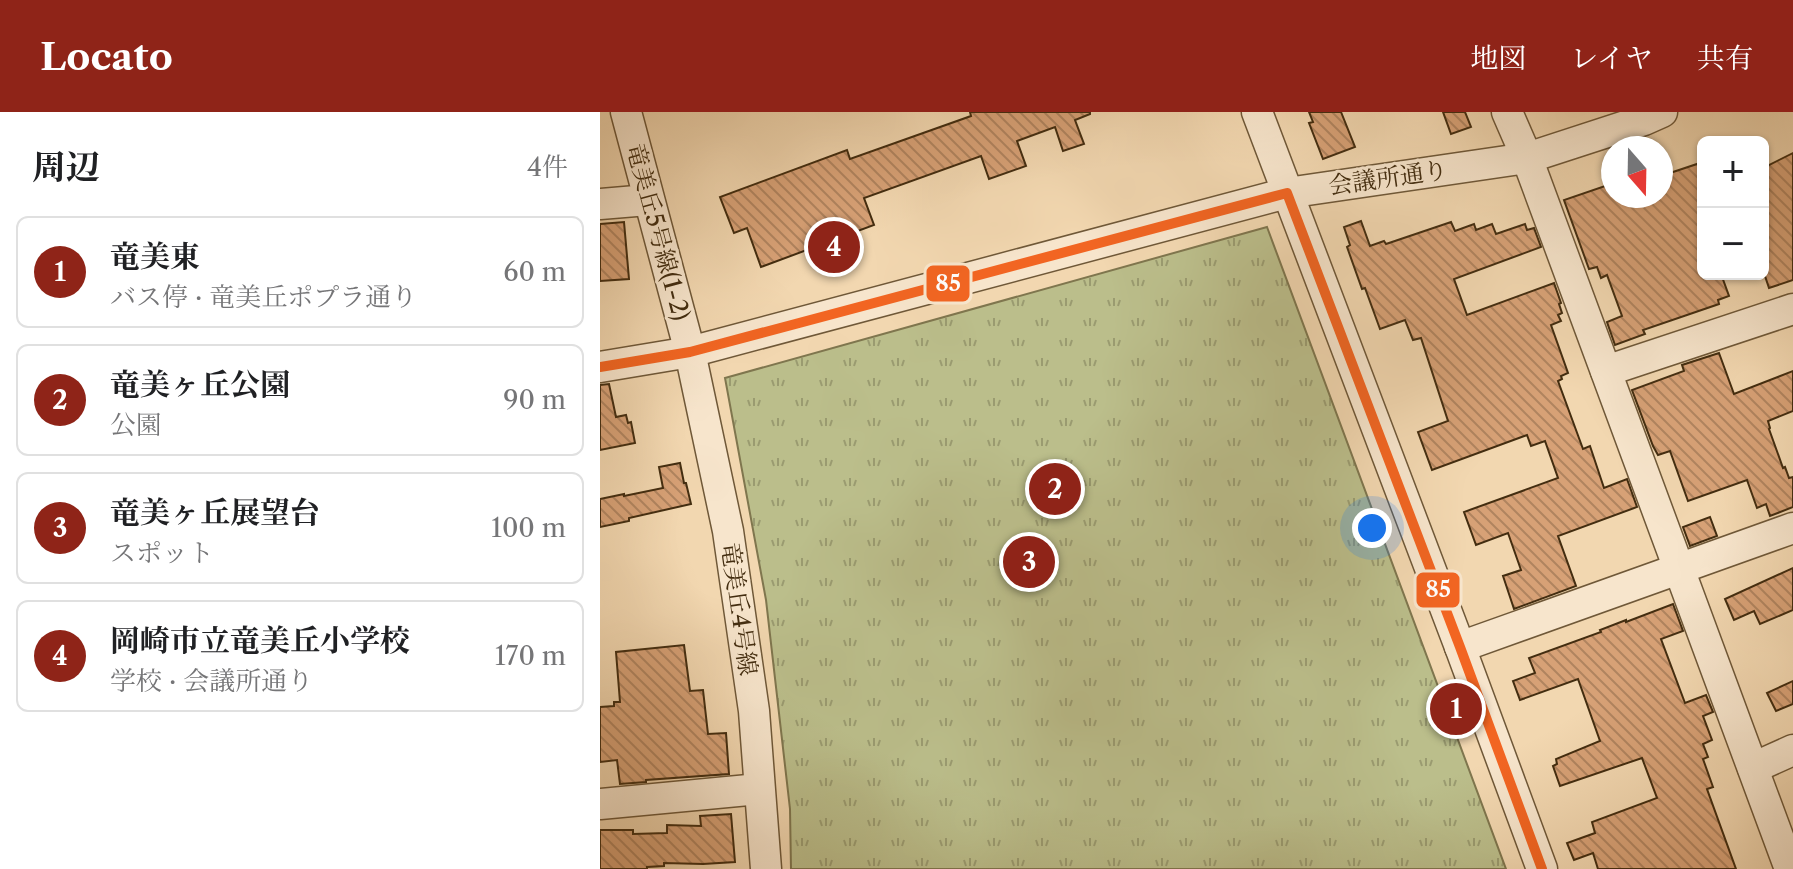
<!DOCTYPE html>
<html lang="ja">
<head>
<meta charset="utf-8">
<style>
  :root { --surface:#fff; --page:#f2f2f2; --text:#202124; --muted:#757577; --line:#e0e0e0; --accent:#8f2418 }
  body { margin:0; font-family:"Libre Caslon Text","Noto Serif JP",serif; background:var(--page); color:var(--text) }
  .controls { position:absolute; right:24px; top:24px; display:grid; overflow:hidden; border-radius:12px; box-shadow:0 2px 6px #0004 }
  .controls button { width:72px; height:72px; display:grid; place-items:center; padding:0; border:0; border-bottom:2px solid var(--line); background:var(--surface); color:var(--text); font:40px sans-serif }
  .compass { position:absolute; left:1001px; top:24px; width:72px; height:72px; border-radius:50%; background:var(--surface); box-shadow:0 2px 6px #0004; rotate:160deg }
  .you { position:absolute; left:772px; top:416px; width:28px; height:28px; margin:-20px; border:6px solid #fff; border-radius:50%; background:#1a73e8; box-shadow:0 0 0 12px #1a73e833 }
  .badge { display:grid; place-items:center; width:52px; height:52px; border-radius:50%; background:var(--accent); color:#fff; font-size:26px; font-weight:700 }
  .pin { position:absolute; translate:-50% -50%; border:4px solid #fff; box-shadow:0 2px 8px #0006 }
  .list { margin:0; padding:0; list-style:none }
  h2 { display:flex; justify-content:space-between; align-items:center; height:104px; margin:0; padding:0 32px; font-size:34px }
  h2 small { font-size:26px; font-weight:400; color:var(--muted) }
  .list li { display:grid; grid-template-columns:52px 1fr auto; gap:24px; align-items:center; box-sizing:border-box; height:112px; margin:0 16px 16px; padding:0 16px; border:2px solid var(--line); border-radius:12px }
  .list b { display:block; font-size:30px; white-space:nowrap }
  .list p { margin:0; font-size:26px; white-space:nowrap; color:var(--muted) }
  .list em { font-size:26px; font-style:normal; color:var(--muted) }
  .map { position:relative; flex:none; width:1193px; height:757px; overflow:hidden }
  header { display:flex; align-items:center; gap:48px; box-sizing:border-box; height:112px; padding:0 40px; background:var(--accent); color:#fff }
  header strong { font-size:38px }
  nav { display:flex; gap:44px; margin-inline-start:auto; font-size:28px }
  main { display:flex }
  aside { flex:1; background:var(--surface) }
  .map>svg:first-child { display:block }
  .grass { fill:url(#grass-tufts); stroke:#7f764e; stroke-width:2 }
  .building { fill:url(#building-back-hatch); stroke:#432d10; stroke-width:2 }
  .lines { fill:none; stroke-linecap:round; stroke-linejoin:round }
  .minor-casing { stroke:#6f5838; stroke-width:33 }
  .minor { stroke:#f7e5cc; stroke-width:30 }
  .bus-1-casing { stroke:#f7e5cc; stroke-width:16 }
  .bus-1 { stroke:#f26522; stroke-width:10 }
  .labels { text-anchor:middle; stroke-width:6; stroke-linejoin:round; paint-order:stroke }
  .street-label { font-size:24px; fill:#432d10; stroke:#f7e5cc }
  .line-badge { stroke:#f7e5cc; stroke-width:3 }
  .badge-label { font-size:22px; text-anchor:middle; font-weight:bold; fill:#fff }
</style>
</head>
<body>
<header>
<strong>Locato</strong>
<nav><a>地図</a><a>レイヤ</a><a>共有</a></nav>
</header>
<main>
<aside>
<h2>周辺<small>4件</small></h2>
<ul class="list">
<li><span class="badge">1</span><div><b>竜美東</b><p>バス停 · 竜美丘ポプラ通り</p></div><em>60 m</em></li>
<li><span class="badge">2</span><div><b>竜美ヶ丘公園</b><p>公園</p></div><em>90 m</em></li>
<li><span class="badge">3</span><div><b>竜美ヶ丘展望台</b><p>スポット</p></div><em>100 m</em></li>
<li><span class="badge">4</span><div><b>岡崎市立竜美丘小学校</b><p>学校 · 会議所通り</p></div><em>170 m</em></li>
</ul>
</aside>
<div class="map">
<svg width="1193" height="757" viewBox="0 0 1193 757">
  <defs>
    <pattern id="grass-tufts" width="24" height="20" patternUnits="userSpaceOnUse" patternTransform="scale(2)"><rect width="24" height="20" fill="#bbbe8b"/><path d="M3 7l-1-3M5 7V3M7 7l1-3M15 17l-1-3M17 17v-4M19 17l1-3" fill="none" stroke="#9a9b70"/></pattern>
    <pattern id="building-back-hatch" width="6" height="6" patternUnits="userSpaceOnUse" patternTransform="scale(2)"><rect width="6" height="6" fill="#d7a176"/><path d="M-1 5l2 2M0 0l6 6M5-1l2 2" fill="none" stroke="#b0845f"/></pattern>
  </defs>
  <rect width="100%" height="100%" fill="#f2d7b0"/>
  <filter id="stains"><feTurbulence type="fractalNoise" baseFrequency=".0025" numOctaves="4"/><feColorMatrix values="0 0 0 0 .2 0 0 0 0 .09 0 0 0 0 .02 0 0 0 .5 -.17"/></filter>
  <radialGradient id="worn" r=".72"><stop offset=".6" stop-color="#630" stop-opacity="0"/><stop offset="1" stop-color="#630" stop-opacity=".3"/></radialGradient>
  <polygon class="grass" points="667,115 906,757 191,757 190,697 166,488 125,266"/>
  <g class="building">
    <polygon points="370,0 490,0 490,2 475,8 484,32 463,39 455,15 417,29 426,54 389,67 381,44 264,86 274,113 161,155 147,116 134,121 120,85 247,38 250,47 371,4"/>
    <polygon points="709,0 741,0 755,35 723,47 709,11 713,10"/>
    <polygon points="843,0 865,0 871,15 851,22"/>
    <polygon points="1193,41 1193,168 1169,176 1163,158 1163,56"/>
    <polygon points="1103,50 1103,162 1121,162 1129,184 1118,188 1119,192 1043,218 1045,222 1015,233 1007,210 1022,204 1007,163 1001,166 997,155 989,157 964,88 1008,73 1012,84 1061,84 1061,64"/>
    <polygon points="761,109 770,134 784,129 786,132 851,110 855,119 874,112 876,118 892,112 896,122 925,112 927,118 934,116 941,135 854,167 867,203 954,171 961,191 959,192 962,201 958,203 961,209 951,213 968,261 961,264 962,267 958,269 983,337 990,334 1004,376 1027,367 1037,395 958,424 976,474 914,497 903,464 921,458 908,421 876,433 864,400 958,366 945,329 931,334 927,323 832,358 818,320 848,309 821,226 813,228 805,208 780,217 765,176 762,177 747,135 750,133 744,115"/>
    <polygon points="24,110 29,167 0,169 0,112"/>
    <polygon points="1119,241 1134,282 1193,259 1193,299 1168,309 1170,316 1169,317 1183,356 1185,355 1189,366 1193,365 1193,395 1170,404 1166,392 1157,396 1147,368 1088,389 1070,339 1058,343 1053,334 1032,278 1084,259 1082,253"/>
    <polygon points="9,272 16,305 26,303 28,311 31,310 35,331 0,338 0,273"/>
    <polygon points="80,351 84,371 86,371 91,392 29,406 29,409 0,415 0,387 24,382 24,384 63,376 59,355"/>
    <polygon points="1110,405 1117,424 1090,434 1083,415"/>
    <polygon points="430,424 433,426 439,424 452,461 434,468 411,457 407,445 416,431"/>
    <polygon points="1193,456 1193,498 1160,512 1154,499 1134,508 1125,487"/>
    <polygon points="1073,492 1083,519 1061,527 1085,591 1106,583 1113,600 1103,604 1112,628 1103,632 1108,645 1103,647 1113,675 1107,677 1136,757 998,757 993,741 974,748 967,731 995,721 992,710 1057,686 1042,646 960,674 953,654 957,652 956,647 1000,629 978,567 920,588 913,569 935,561 929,546 1001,520 1000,518 1026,508 1026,510"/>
    <polygon points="84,533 90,579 103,578 108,622 126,621 129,662 46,668 46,670 20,672 17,648 0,650 0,595 14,594 14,590 20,590 16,540"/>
    <polygon points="1193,569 1193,592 1176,599 1167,581"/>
    <polygon points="131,702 135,750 103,752 64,751 64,754 47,755 47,757 0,757 0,718 33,718 33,722 67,721 67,713 101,714 100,704"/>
  </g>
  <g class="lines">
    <g class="minor-casing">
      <g id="minor">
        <polyline points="26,0 90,240 128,419 154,599 166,757"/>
        <polyline points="657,0 860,535 942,757"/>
        <polyline points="907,0 927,46 1190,757"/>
        <polyline points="0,92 48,88"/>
        <polyline points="0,255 90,240 687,81 927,46 1044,8 1062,0"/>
        <polyline points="1006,259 1193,197"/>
        <polyline points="860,535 1193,416"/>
        <polyline points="1153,656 1193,638"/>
        <polyline points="0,692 159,677"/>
      </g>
    </g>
    <use href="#minor" class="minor"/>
    <g class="bus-1-casing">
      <polyline id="bus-1" points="0,255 90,240 687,81 860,535 942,757"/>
    </g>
    <use href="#bus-1" class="bus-1"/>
  </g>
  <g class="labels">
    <g class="street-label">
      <text transform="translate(788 66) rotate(-8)" y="8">会議所通り</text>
      <text transform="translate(58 120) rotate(75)" y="8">竜美丘5号線(1-2)</text>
      <text transform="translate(139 497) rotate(82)" y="8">竜美丘4号線</text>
    </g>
  </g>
  <g class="line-badge">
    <rect x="325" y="152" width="46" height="39" rx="8" fill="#f26522"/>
    <rect x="815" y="459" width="46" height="38" rx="8" fill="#f26522"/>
  </g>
  <g class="badge-label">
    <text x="348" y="179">85</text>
    <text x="838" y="485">85</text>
  </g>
  <rect width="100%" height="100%" filter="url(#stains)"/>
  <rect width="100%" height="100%" fill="url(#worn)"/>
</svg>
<div class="controls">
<button>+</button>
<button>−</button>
</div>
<svg class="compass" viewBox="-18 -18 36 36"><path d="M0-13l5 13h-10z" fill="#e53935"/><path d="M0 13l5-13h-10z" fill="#757577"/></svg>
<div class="you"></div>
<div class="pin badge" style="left:856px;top:597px">1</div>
<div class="pin badge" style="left:455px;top:377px">2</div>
<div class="pin badge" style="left:429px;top:450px">3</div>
<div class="pin badge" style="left:234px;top:135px">4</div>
</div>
</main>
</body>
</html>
